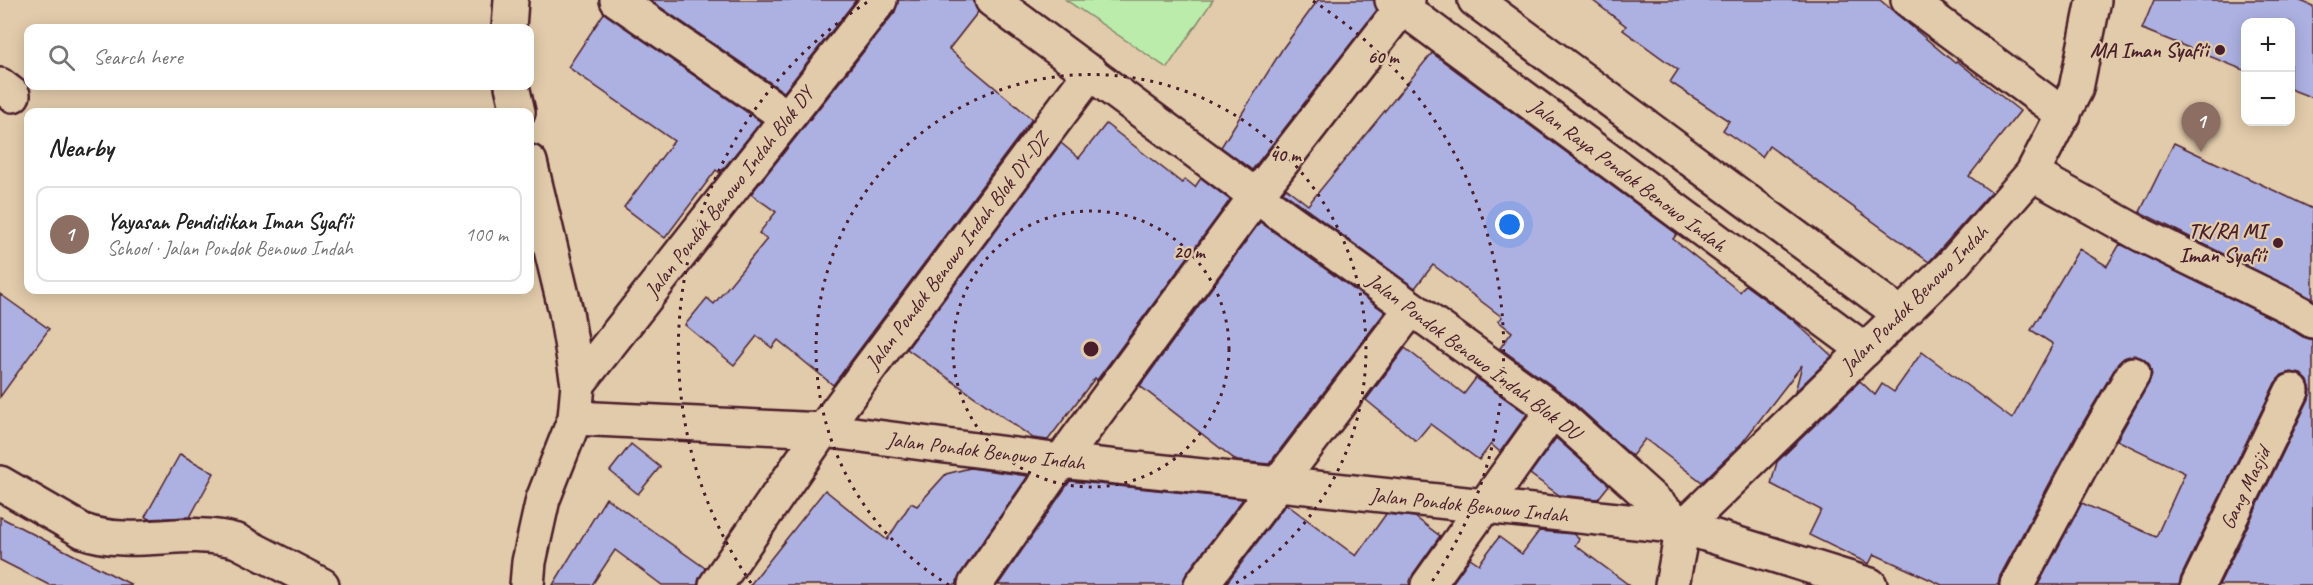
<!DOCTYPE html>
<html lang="en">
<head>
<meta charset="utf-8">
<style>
  :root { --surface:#fff; --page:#f2f2f2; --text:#222; --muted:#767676; --line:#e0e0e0; --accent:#0f766e }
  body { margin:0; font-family:Caveat,sans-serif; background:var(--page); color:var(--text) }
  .controls { position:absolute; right:18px; top:18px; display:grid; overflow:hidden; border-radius:12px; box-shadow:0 3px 15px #0003 }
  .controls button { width:54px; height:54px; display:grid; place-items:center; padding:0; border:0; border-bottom:2px solid var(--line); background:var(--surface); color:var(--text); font:30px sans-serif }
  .you { position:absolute; left:1510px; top:225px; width:21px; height:21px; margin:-15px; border:4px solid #fff; border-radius:50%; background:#1a73e8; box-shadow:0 0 0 9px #1a73e833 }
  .badge { display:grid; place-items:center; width:39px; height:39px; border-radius:50%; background:var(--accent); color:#fff; font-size:20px; font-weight:700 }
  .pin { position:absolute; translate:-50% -50px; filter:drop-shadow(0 2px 3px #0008) }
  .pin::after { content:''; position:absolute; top:32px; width:21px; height:18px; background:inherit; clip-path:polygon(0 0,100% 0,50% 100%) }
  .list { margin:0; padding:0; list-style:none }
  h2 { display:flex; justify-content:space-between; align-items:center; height:78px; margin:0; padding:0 24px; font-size:26px }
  h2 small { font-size:20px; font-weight:400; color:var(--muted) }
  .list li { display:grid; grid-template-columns:39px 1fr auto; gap:18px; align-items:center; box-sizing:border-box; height:96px; margin:0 12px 12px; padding:0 12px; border:2px solid var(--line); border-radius:12px }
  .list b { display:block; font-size:22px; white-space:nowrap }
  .list p { margin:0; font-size:20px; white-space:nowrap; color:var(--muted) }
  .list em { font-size:20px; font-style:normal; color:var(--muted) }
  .icon { flex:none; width:33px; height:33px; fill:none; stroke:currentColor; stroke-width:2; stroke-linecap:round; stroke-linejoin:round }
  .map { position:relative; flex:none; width:2313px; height:585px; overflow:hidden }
  .search { position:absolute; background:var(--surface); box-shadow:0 3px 15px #0003; left:24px; top:24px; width:510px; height:66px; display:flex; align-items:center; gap:15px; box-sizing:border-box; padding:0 21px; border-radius:12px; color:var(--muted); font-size:22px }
  .panel { position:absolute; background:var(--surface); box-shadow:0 3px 15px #0003; left:24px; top:108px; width:510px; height:186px; border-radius:12px }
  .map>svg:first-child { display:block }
  .green { fill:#bcecab; stroke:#83866b; stroke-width:1.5 }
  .building { fill:#adb1e2; stroke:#4a1f2b; stroke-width:1.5 }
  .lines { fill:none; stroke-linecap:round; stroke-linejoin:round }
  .street-casing { stroke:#4a1f2b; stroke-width:38 }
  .street { stroke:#e2cbab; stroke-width:33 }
  .ring { fill:none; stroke:#4a1f2b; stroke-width:3; stroke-dasharray:3 6 }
  .poi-dot { fill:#4a1f2b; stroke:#e2cbab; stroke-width:2 }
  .labels { text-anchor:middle; stroke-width:4.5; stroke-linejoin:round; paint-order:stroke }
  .poi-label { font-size:21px; font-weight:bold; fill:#4a1f2b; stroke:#e2cbab; text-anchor:end }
  .street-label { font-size:21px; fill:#4a1f2b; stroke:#e2cbab }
  .centre { fill:#4a1f2b; stroke:#e2cbab; stroke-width:3 }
  .ring-label { font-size:18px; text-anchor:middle; font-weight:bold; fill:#4a1f2b; stroke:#e2cbab; stroke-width:4.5; stroke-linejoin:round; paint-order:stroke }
</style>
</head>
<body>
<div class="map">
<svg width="2313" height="585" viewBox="0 0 2313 585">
  <rect width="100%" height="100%" fill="#e2cbab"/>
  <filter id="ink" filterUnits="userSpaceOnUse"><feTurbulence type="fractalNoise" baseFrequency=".0167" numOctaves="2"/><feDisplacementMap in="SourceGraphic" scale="12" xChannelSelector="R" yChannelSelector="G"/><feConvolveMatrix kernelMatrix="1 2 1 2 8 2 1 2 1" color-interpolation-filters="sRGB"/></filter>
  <g filter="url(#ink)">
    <polygon class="green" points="1066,0 1213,0 1167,68"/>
    <g class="building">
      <polygon points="650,0 856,0 784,92"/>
      <polygon points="898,0 974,0 978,12 949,49 1032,119 833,385 778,340 772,348 757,336 734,365 685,325 707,298 714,304 767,239 759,233 776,212 751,194 895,12"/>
      <polygon points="1318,0 1374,0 1377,10 1252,170 1221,147 1283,48"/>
      <polygon points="1592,0 1880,0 1955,63 1957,61 2020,111 1969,176 1991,192 1929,262 1769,146 1762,157 1723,130 1729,121 1670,82 1678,70 1623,30 1626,26"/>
      <polygon points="2154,0 2298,0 2313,6 2313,98 2290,89 2290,22 2246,22 2246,71 2142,29"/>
      <polygon points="604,13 761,122 720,173 716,170 665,238 624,207 674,141 568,67"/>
      <polygon points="1432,53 1677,234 1673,239 1740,292 1745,285 1793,320 1832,356 1795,392 1802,365 1742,443 1702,482 1645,439 1632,456 1566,396 1500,348 1512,332 1498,321 1502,317 1433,265 1415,288 1283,192 1286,188 1308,205"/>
      <polygon points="1106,124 1182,183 1185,179 1195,187 1201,178 1230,200 1097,380 1095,378 1048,440 1033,438 907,349 1061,143 1079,158"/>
      <polygon points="2174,143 2313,209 2313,299 2140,212"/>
      <polygon points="1260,222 1385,312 1269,464 1237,461 1140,386"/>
      <polygon points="2120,244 2279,322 2303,337 2313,340 2313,585 2219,585 2309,399 2311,390 2308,381 2301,374 2291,372 2282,375 2275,383 2181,577 2179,585 2038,585 2082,503 2156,537 2185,473 2117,440 2149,383 2152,375 2149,364 2142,358 2134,355 2124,358 2117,365 2075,436 2000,576 1998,585 1942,585 1874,554 1869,564 1809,535 1821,510 1771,484 1777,462 1860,381 1875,395 1882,384 1894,392 1922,352 2012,419 2053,344 2031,330 2079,249 2107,266"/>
      <polygon points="0,294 49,329 0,397"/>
      <polygon points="1405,348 1464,394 1476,378 1527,414 1500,452 1491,444 1479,460 1430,424 1416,441 1366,400"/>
      <polygon points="1556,438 1609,485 1598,499 1559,495 1530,474"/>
      <polygon points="631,444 660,467 638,494 610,471"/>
      <polygon points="180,454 214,473 190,517 149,519 145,517"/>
      <polygon points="970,468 1028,476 960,574 957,585 750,585 825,490 887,540 911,503 917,506 946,474"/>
      <polygon points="1070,481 1243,499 1186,574 1183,585 998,585"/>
      <polygon points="606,498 705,568 698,585 662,585 615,550 592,585 553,585"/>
      <polygon points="1286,504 1356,556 1386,514 1415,517 1440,536 1413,574 1410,585 1225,585"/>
      <polygon points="0,517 132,585 49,585 0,560"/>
      <polygon points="1539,531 1573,534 1579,539 1575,545 1629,585 1451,585 1470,558 1479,564 1499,537 1522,554"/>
    </g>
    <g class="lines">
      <g class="street-casing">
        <g id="street">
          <polyline points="617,0 787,117"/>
          <polyline points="992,0 1256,196 1553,410 1683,527"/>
          <polyline points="1392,0 1865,350"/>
          <polyline points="1475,0 1900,314"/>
          <polyline points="1908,0 2064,115"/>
          <polyline points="509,28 511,0"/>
          <polyline points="0,85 13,95"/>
          <polyline points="512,86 518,112"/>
          <polyline points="2032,174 2142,235 2288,306 2313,321"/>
          <polyline points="578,384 880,0"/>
          <polyline points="575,418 823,430 1061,461 1683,527 1870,585"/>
          <path d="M0,483L83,531C133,549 186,526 237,541L322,585"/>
          <polyline points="1683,527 1954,263 2032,174 2076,89 2094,0"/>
          <polyline points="527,585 529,562 543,499 575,418 578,384 566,312 530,162"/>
          <polyline points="716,585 823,430 1091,72"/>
          <polyline points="975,585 1061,461 1256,196 1408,0"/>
          <polyline points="1201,585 1411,309"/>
          <polyline points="1428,585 1553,410"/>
          <polyline points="1672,585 1683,527"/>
          <polyline points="2017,585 2092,445 2133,374"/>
          <polyline points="2198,585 2292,391"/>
        </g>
      </g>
      <use href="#street" class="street"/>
    </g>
  </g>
  <g class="ring">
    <circle cx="1091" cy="349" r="138"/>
    <path d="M949 585A275 275 0 1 1 1233 585"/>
    <path d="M751 583A413 413 0 0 1 869 1M1313 1A413 413 0 0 1 1431 583"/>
  </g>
  <g class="poi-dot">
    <circle cx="2220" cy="50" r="6"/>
    <circle cx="2278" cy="243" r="6"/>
  </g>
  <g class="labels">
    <g class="poi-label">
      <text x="2208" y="57">MA Iman Syafi'i</text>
      <text x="2266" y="238">TK/RA MI<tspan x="2266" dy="24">Iman Syafi'i</tspan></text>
    </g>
    <g class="street-label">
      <text transform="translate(1628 175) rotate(37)" y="7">Jalan Raya Pondok Benowo Indah</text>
      <text transform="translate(729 192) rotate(-52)" y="7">Jalan Pondok Benowo Indah Blok DY</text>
      <text transform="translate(957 251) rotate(-53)" y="7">Jalan Pondok Benowo Indah Blok DY-DZ</text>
      <text transform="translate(1914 299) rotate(-45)" y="7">Jalan Pondok Benowo Indah</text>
      <text transform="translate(1474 356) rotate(37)" y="7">Jalan Pondok Benowo Indah Blok DU</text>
      <text transform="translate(986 451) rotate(7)" y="7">Jalan Pondok Benowo Indah</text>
      <text transform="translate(2245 488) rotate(-64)" y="7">Gang Masjid</text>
      <text transform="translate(1469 505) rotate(6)" y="7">Jalan Pondok Benowo Indah</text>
    </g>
  </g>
  <circle cx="1091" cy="349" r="9" class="centre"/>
  <g class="ring-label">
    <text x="1383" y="63">60 m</text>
    <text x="1285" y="161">40 m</text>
    <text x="1189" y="258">20 m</text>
  </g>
</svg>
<div class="controls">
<button>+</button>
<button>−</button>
</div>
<div class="you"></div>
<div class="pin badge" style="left:2201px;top:152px;background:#8d6e63">1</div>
<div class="search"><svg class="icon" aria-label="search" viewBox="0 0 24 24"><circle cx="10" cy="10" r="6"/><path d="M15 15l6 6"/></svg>Search here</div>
<section class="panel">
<h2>Nearby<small></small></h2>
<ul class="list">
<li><span class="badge" style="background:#8d6e63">1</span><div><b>Yayasan Pendidikan Iman Syafi'i</b><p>School · Jalan Pondok Benowo Indah</p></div><em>100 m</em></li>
</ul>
</section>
</div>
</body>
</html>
